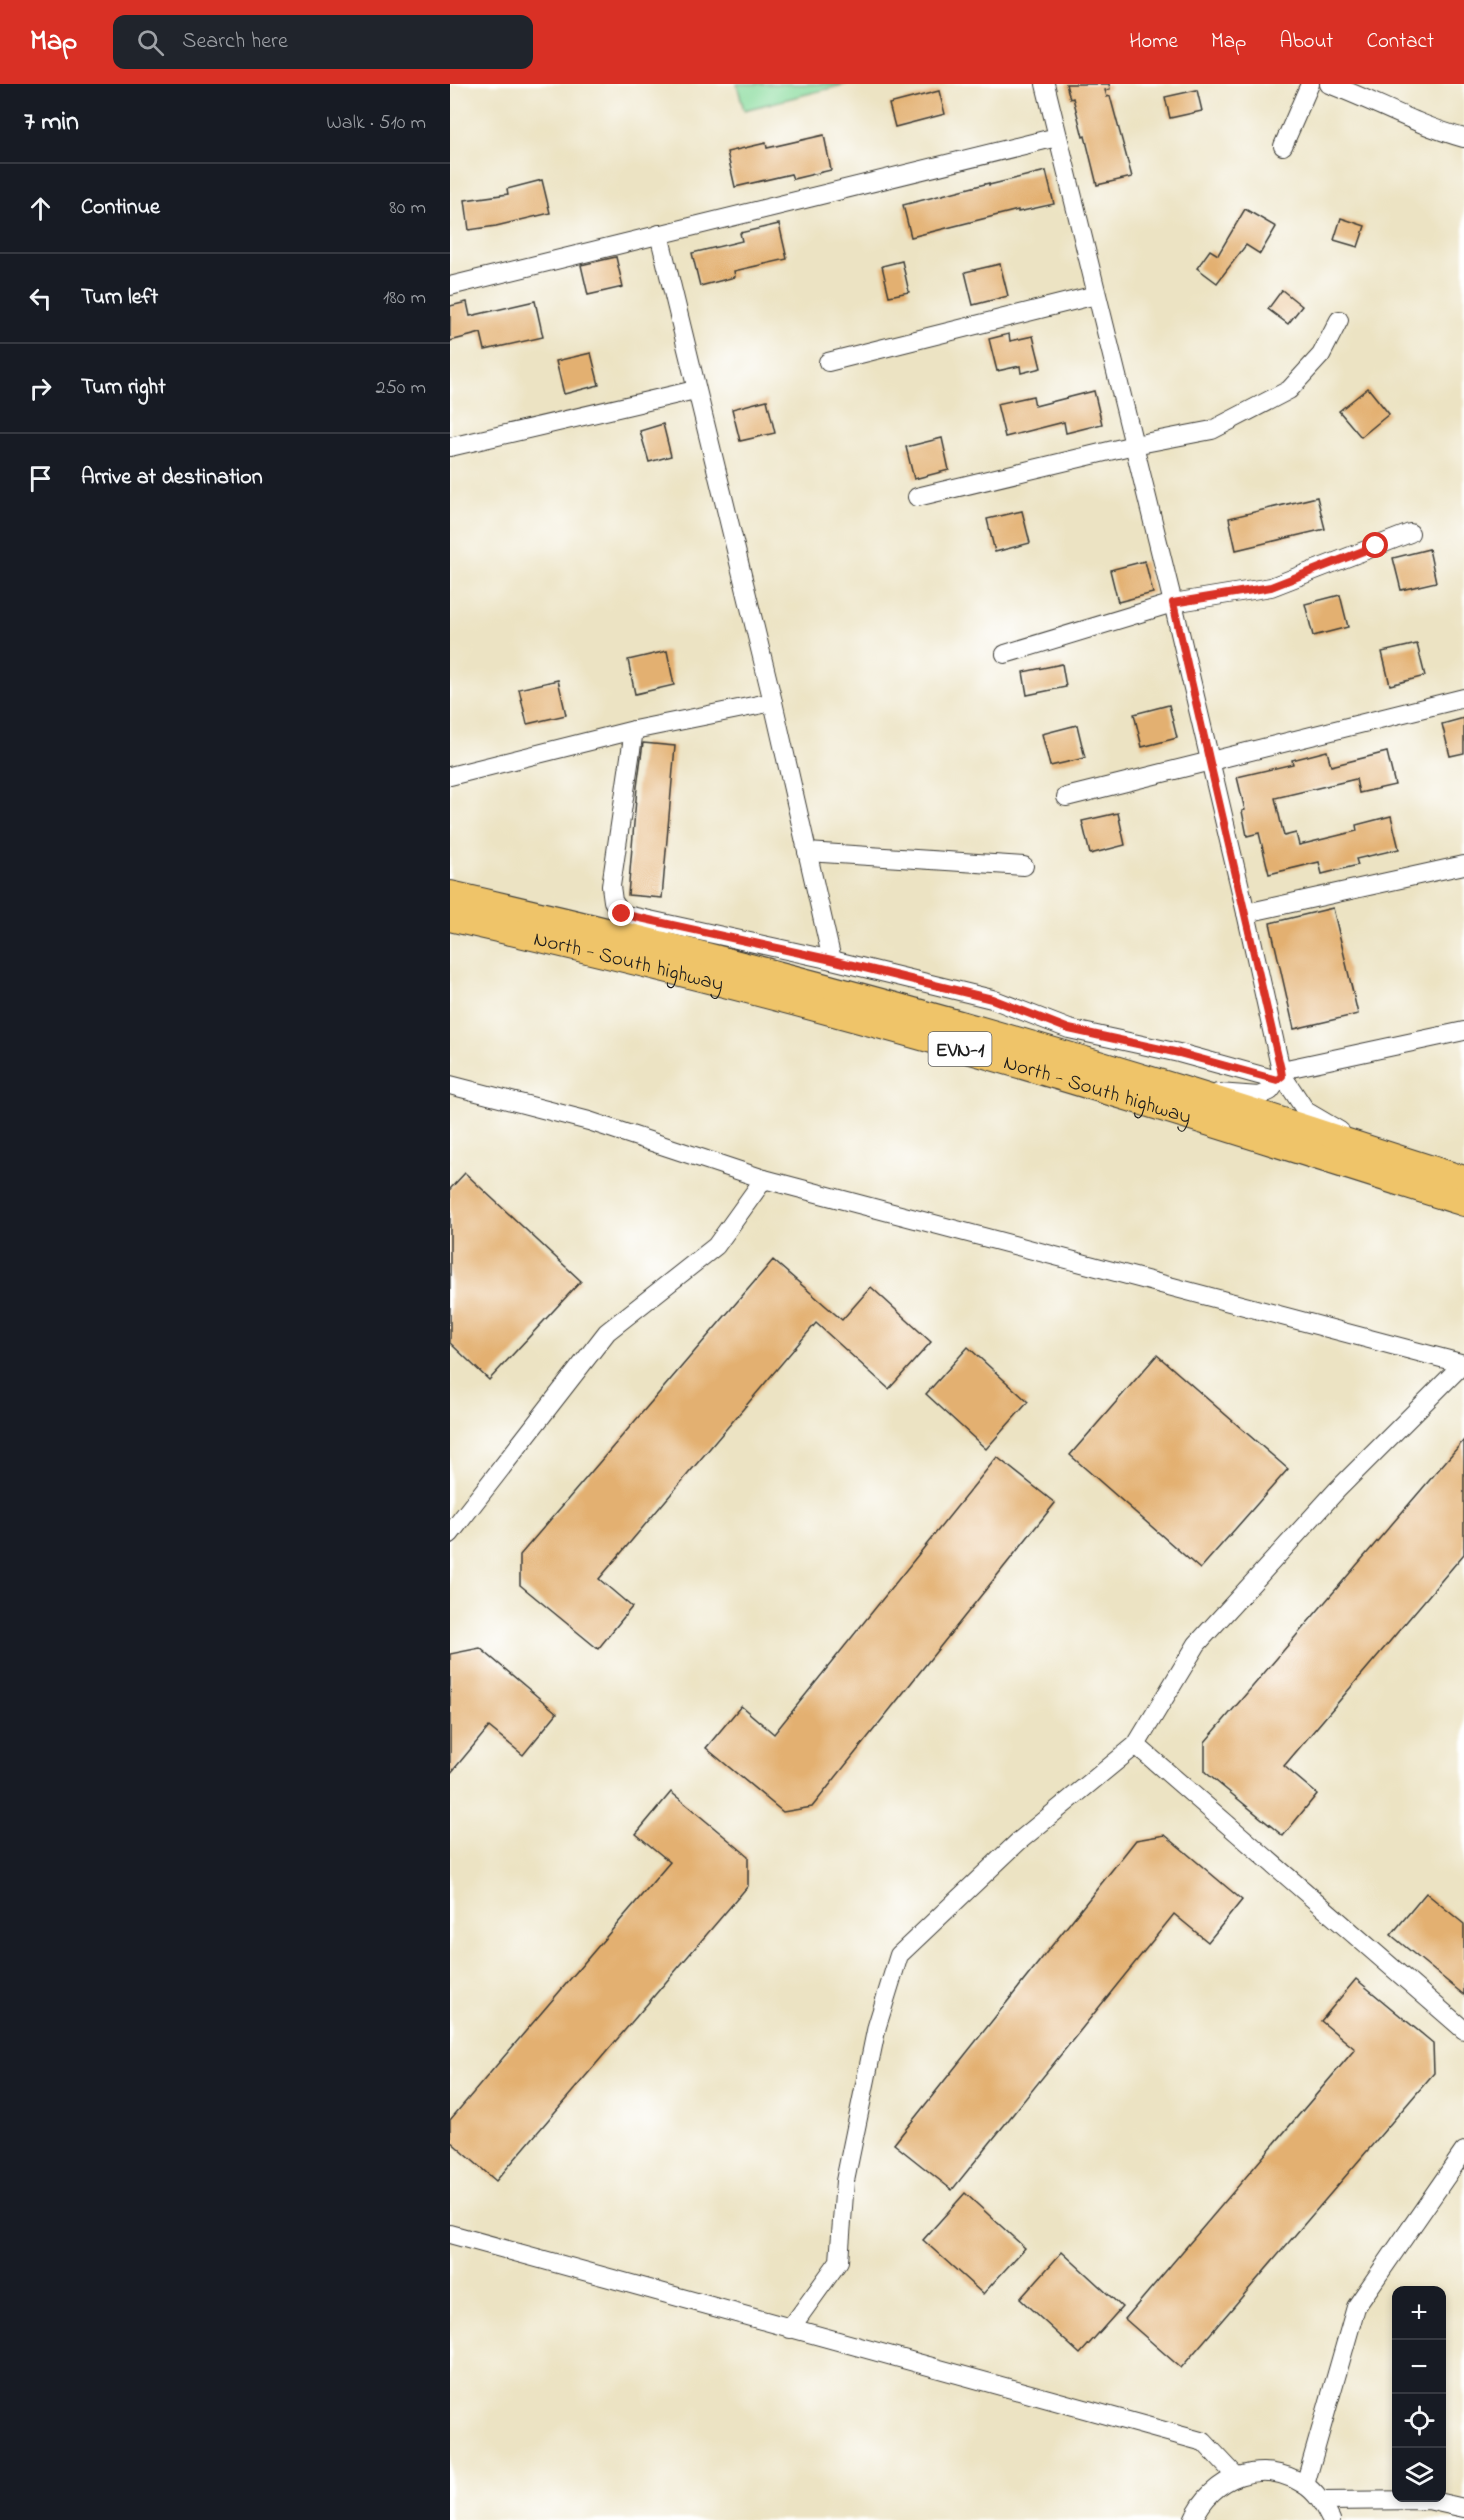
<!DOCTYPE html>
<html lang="en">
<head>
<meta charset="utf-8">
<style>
  :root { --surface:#171b24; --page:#20242c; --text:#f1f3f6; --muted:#9ea1a6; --line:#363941; --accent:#d93025 }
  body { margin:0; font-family:"Indie Flower",sans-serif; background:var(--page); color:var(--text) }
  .controls { position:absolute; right:18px; bottom:18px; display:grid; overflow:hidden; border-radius:12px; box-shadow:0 3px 9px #0003 }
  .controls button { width:54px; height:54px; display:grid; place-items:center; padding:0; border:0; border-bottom:2px solid var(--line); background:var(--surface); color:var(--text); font:30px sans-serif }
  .stop { position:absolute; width:18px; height:18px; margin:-14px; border:4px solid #d93025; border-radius:50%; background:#fff }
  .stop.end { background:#d93025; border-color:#fff; box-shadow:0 2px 6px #0008 }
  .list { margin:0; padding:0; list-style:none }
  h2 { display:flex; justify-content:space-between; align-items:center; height:78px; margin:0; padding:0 24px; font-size:26px }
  h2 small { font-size:20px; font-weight:400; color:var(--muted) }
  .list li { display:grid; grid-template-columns:39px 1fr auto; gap:18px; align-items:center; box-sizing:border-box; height:90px; padding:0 24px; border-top:2px solid var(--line) }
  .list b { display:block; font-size:22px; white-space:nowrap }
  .list em { font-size:20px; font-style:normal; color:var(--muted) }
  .icon { flex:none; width:33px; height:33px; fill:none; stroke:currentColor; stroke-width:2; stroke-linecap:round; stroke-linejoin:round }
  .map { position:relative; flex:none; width:1014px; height:2436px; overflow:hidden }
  header { display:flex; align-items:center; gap:36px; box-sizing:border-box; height:84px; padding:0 30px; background:var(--accent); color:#fff }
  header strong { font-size:28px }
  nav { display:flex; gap:33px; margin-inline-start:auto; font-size:21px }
  .search { width:420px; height:54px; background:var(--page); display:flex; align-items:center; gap:15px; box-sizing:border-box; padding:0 21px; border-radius:12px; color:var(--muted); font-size:22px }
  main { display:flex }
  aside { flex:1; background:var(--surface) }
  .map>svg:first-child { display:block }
  .green { fill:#88db9c; stroke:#527c5c; stroke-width:1.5 }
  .building { fill:#e3b071 }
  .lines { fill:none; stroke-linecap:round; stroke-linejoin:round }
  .minor-casing { stroke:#3b3a35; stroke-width:20 }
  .highway-casing { stroke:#3b3a35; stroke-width:28 }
  .minor { stroke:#fff; stroke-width:18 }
  .highway { stroke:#efc469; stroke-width:26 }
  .route { stroke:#d93025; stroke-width:8 }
  .labels { text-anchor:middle; stroke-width:5; stroke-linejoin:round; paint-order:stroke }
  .shield { fill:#fff; stroke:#606060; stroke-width:1.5 }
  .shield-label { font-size:20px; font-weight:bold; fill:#1c1c1c }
  .street-label { font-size:21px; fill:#1c1c1c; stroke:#fff }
</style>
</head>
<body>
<header>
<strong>Map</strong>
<div class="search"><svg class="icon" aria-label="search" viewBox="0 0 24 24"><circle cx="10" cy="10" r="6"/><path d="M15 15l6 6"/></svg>Search here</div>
<nav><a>Home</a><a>Map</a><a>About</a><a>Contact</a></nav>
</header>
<main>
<aside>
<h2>7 min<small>Walk · 510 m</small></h2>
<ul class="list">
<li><svg class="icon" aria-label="ahead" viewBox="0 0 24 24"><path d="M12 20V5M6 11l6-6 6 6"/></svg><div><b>Continue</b></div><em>80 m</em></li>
<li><svg class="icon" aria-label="left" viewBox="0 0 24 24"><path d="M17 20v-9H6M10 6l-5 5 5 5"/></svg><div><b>Turn left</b></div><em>180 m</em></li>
<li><svg class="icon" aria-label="right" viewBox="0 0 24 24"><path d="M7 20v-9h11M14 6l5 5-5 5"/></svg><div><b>Turn right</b></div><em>250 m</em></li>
<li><svg class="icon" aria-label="arrive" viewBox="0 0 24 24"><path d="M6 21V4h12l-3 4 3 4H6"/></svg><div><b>Arrive at destination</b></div></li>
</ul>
</aside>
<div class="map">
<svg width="1014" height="2436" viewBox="0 0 1014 2436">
  <rect width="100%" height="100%" fill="#fff"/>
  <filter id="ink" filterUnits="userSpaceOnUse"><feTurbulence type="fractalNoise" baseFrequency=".0167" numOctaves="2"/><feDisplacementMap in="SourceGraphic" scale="12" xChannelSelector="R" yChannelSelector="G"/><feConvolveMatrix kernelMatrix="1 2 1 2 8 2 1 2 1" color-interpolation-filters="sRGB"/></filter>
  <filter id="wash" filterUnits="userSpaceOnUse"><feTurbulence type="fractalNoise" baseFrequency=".008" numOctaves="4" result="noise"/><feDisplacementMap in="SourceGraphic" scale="24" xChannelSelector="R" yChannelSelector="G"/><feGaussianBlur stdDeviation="1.35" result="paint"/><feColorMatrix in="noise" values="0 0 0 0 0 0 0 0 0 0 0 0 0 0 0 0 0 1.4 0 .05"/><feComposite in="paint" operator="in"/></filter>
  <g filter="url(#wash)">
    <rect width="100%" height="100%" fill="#ece3c3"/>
    <polygon class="green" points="287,0 397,0 294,26"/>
    <g id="blocks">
      <g class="building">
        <polygon points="616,0 659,0 660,5 655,6 657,13 660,12 682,93 647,101 635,52 633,53 623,14 620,15"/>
        <polygon points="747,6 752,27 720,34 715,13"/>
        <polygon points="489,7 495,30 445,43 439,20"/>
        <polygon points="374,51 381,86 343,95 341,90 285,103 277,68 316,59 317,64"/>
        <polygon points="596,87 604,120 568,128 568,126 461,153 453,121 539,99 539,101"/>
        <polygon points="92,96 100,129 46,142 19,146 15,116 58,110 57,105"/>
        <polygon points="795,125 826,143 810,170 796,161 767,199 747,184 760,166 768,171"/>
        <polygon points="891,134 915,142 908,163 884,156"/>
        <polygon points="329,140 337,175 284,187 285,193 250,202 242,169 292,157 290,149"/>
        <polygon points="166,173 173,203 138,211 131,181"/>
        <polygon points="452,177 459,208 439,212 432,182"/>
        <polygon points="550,180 558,212 523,221 515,188"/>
        <polygon points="832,206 852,222 838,240 818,225"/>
        <polygon points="85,217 93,253 35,266 31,249 0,257 0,222 17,218 20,232"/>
        <polygon points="559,250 560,257 583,252 591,284 571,289 570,282 547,287 539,255"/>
        <polygon points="141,269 149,301 114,310 106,277"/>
        <polygon points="918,304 939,330 911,353 889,327"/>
        <polygon points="644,307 652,340 616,349 614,338 555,353 547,320 583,312 585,322"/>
        <polygon points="317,316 325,349 290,357 282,325"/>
        <polygon points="213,340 221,372 199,378 190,347"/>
        <polygon points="492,354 499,386 464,395 456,363"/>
        <polygon points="867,413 875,445 786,466 779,434"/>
        <polygon points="572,427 580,459 545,468 537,435"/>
        <polygon points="979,465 986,498 951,506 943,474"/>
        <polygon points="695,477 703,509 668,518 660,486"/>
        <polygon points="890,511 898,543 863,552 855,520"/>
        <polygon points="967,560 975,592 940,601 932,568"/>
        <polygon points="217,567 224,601 185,610 178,576"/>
        <polygon points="612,580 616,603 577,611 573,588"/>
        <polygon points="108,596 116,631 77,640 69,605"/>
        <polygon points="719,621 727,654 692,663 684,630"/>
        <polygon points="1014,634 1014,669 1000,672 992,640"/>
        <polygon points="627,641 635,674 600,682 592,650"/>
        <polygon points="193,659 225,662 212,814 178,811 187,703"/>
        <polygon points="877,667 881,682 937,668 945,701 909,709 906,695 825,714 834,752 846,749 849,761 907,747 906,741 941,732 949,765 906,775 908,781 872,790 869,778 819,790 809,749 797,752 792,727 795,726 787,693 843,680 842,676"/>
        <polygon points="668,729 675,761 640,770 632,737"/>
        <polygon points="883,824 908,930 844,945 820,839"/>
        <polygon points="15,1089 131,1197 39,1296 0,1259 0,1105"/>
        <polygon points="323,1176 392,1236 421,1203 481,1258 439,1305 366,1239 149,1495 182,1523 148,1565 70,1501 70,1471"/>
        <polygon points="518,1263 578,1318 536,1365 476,1310"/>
        <polygon points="707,1271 838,1385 750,1485 620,1371"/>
        <polygon points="1014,1356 1014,1470 834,1682 867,1710 833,1752 755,1688 755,1658"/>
        <polygon points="547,1373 605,1419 362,1723 333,1728 256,1664 291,1622 324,1650"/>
        <polygon points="30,1564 107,1629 73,1671 39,1643 0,1690 0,1570"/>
        <polygon points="221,1708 298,1772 298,1802 46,2097 0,2057 0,2036 220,1778 186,1750"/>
        <polygon points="715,1751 792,1816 758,1858 724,1830 502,2106 444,2060 686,1756"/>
        <polygon points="976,1809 1014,1840 1014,1911 941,1851"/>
        <polygon points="906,1895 983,1959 984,1989 731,2284 675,2235 905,1965 871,1937"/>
        <polygon points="515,2109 575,2164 533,2210 473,2156"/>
        <polygon points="612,2168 672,2223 630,2270 570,2215"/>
      </g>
    </g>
  </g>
  <g filter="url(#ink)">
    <use href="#blocks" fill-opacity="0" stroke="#3b3a35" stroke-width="1.5"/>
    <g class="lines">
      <g class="minor-casing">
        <g id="minor">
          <polyline points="595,0 723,519 796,829 832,991 856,1027 890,1047"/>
          <path d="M879,0C925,17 966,41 1014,54"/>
          <polyline points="833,62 860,0"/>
          <polyline points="209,150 323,618 382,876"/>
          <polyline points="0,202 607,53"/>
          <polyline points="378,278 646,211"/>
          <polyline points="0,363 245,306"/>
          <polyline points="467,413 684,361 762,346 839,306 871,271 889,236"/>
          <polyline points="555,570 723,519 821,503 960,449"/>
          <polyline points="184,646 161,802 163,817 172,830 382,876 542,915 619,945 729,969 827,996"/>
          <polyline points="0,692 184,646 323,618"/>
          <polyline points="616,713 1014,614"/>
          <polyline points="357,768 574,782"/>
          <polyline points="796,829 1014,781"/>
          <polyline points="832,986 1014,947"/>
          <polyline points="0,1001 139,1037 314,1095 1014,1280"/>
          <polyline points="768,1009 809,1012 820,1007 832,991"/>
          <polyline points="0,1450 157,1248 266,1162 314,1095"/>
          <polyline points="686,1661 1014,1946"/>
          <polyline points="0,2150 754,2358 786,2392"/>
          <polyline points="340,2245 389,2177 395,2097 427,1942 449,1871 568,1758 686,1661 747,1560 887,1406 1013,1280"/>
          <polyline points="855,2401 906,2223 1014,2067"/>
          <polyline points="872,2417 978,2416 1014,2424"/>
          <path d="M743,2436C762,2392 812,2374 853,2400C867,2408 874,2422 881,2436"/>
        </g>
      </g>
      <g class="highway-casing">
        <g id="highway">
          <path d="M0,810C246,866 490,931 731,1005C826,1034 920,1066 1014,1095"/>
          <path id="s1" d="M0,834C136,865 271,898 406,935C610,990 812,1055 1014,1119"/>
        </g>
      </g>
      <use href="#minor" class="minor"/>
      <use href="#highway" class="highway"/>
    </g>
  </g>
  <g class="lines" filter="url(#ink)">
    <polyline class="route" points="172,830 382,876 542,915 619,945 729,969 827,996 832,992 831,986 723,519 821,503 926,462"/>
  </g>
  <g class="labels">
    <rect class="shield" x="478.5" y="948" width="63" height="34" rx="4.5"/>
    <g class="shield-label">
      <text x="510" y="972">EVN-1</text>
    </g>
    <g class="street-label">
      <text dy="7" stroke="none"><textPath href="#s1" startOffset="184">North - South highway</textPath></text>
      <text dy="7" stroke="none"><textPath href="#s1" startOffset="670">North - South highway</textPath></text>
    </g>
  </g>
</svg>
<div class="controls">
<button>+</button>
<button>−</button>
<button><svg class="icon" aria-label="locate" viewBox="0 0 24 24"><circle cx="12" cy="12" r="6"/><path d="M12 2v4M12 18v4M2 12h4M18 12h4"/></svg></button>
<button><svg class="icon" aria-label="layers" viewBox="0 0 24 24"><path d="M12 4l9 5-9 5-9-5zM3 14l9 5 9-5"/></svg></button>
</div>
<div class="stop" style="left:926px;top:462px"></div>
<div class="stop end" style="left:172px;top:830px"></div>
</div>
</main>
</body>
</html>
